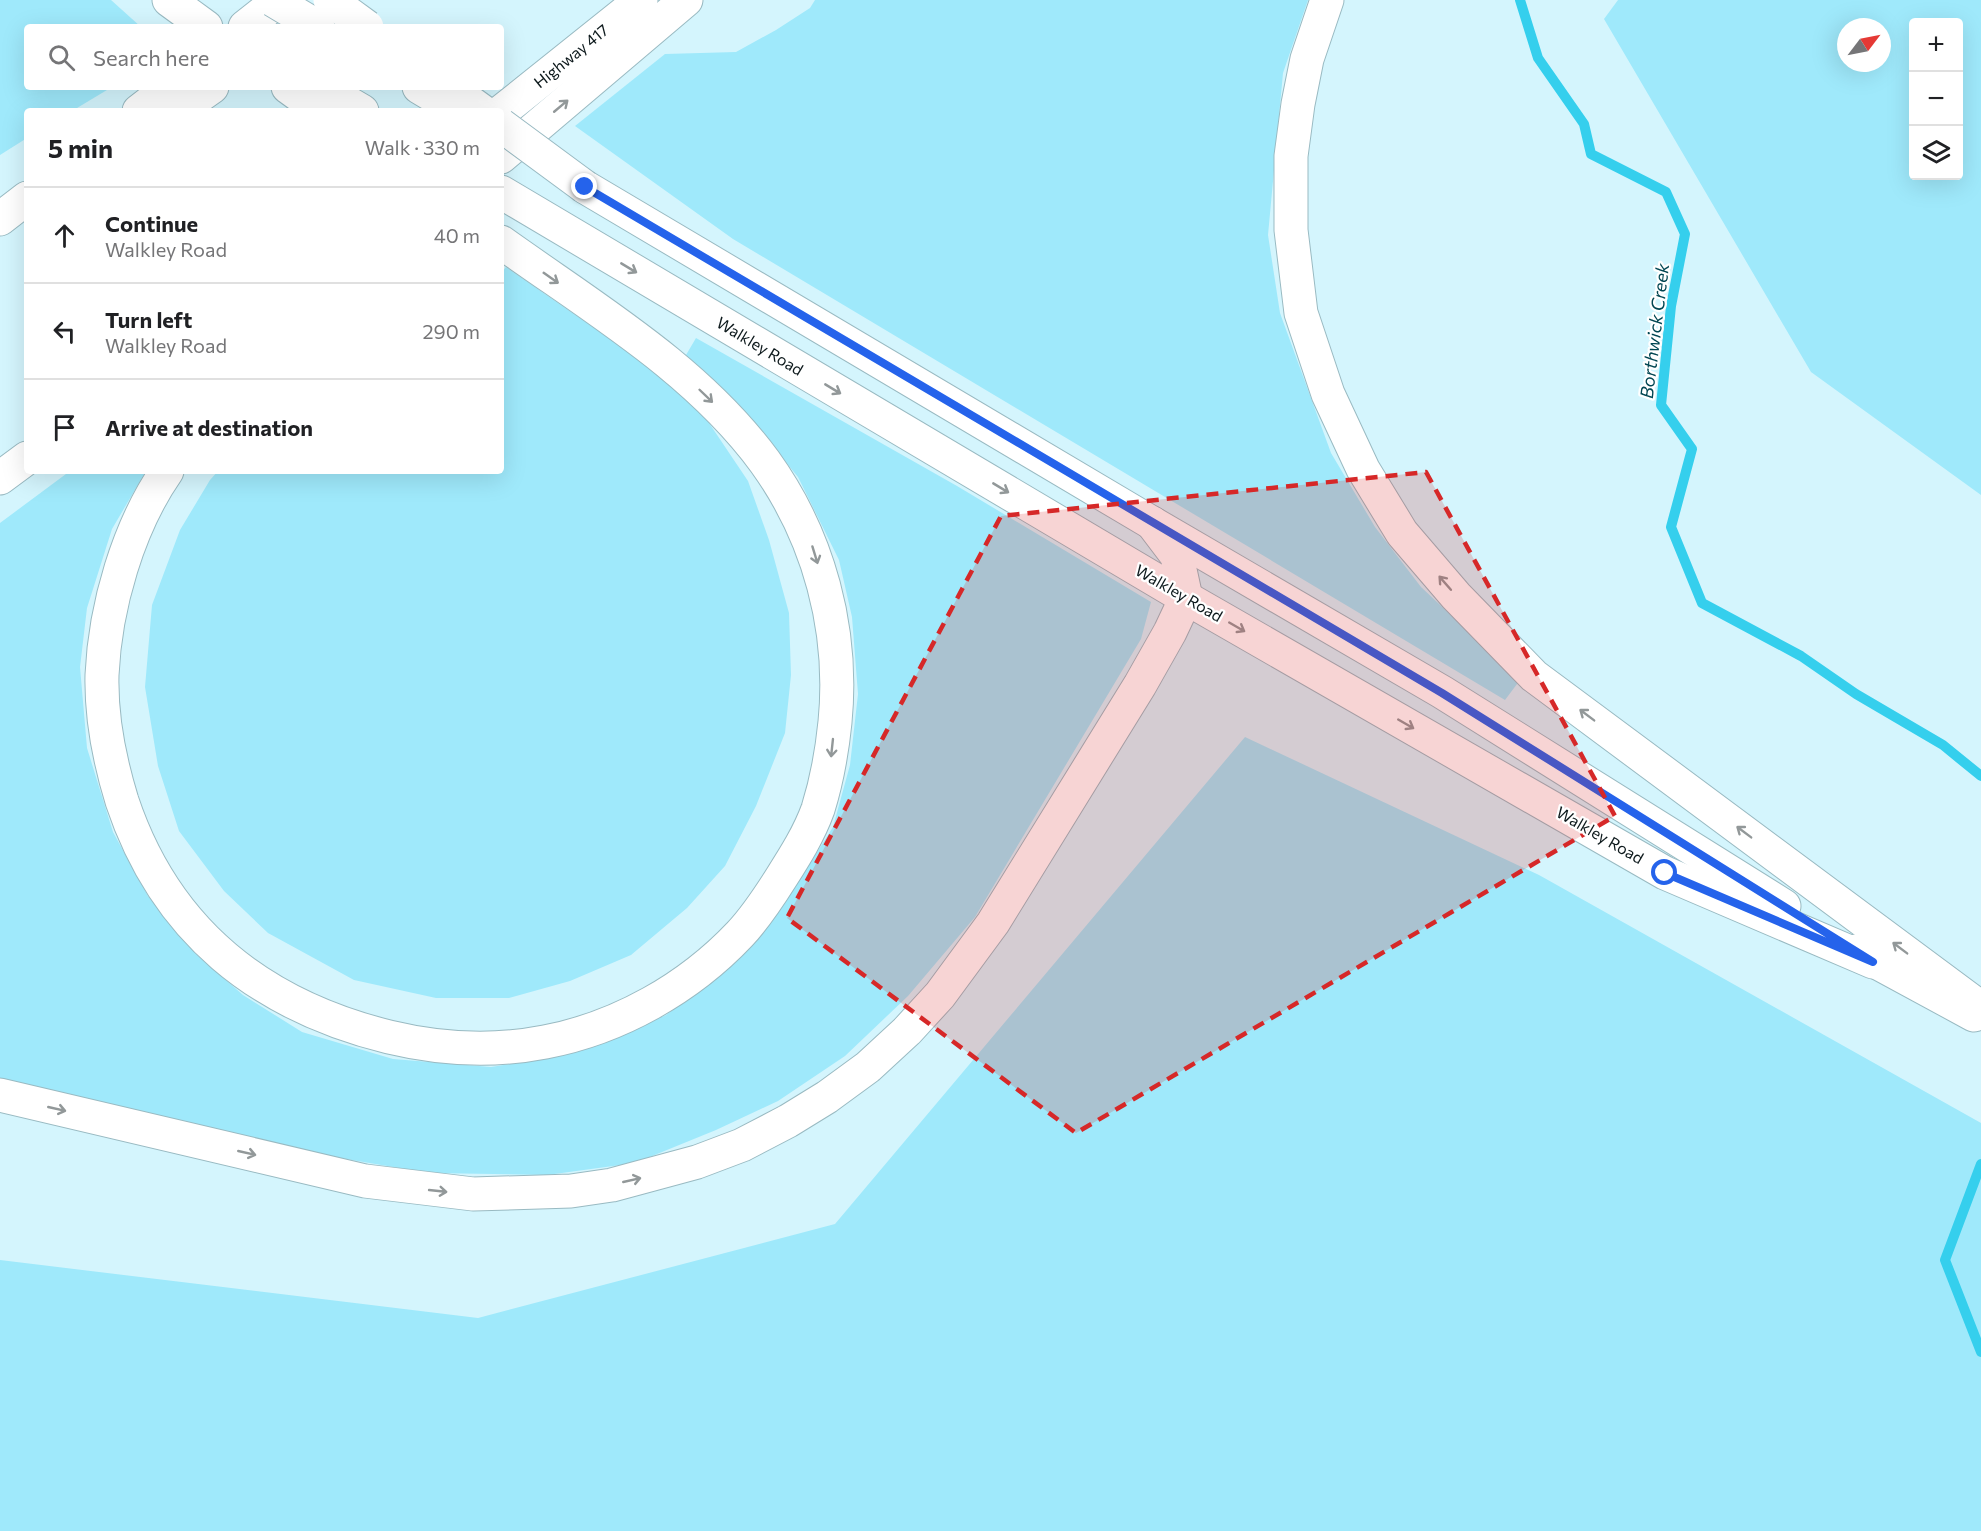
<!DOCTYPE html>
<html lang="en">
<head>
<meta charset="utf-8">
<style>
  :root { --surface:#fff; --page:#f6f6f6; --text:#202124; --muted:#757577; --line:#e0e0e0 }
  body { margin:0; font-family:Commissioner,sans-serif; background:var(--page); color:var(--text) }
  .controls { position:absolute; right:18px; top:18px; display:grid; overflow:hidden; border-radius:6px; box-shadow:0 6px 24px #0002 }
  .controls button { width:54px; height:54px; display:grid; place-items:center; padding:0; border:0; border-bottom:2px solid var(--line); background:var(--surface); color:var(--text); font:30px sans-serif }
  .compass { position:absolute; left:1837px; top:18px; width:54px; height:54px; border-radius:50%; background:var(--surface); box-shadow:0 6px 24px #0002; rotate:58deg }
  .stop { position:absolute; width:18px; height:18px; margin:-14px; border:4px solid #2563eb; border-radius:50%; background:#fff }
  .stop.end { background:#2563eb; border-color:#fff; box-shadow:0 2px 6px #0008 }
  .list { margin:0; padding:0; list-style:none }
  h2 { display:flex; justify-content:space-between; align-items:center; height:78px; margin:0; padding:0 24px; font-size:26px }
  h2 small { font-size:20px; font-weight:400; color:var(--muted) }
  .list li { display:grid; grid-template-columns:39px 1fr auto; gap:18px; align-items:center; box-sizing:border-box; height:96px; padding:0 24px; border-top:2px solid var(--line) }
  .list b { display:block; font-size:22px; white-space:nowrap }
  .list p { margin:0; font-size:20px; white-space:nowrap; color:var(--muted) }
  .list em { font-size:20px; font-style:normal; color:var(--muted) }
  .icon { flex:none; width:33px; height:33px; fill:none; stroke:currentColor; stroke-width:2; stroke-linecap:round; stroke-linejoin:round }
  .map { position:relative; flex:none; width:1981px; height:1531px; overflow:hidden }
  .search { position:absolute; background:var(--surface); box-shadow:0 6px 24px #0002; left:24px; top:24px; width:480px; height:66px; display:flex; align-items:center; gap:15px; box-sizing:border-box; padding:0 21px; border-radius:6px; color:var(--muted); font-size:22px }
  .panel { position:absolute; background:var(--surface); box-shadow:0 6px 24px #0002; left:24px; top:108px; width:480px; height:366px; border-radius:6px }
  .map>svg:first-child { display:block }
  .green { fill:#9fe9fb; fill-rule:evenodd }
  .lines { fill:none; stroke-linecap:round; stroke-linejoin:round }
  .stream { stroke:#35cfed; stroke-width:10 }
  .secondary-casing { stroke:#99bac2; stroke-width:35 }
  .primary-casing { stroke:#99bac2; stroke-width:35 }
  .highway-casing { stroke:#99bac2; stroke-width:35 }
  .secondary { stroke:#fff; stroke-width:33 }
  .primary { stroke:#fff; stroke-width:33 }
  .highway { stroke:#fff; stroke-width:33 }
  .primary-bridge-casing { stroke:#99bac2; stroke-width:35; stroke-linecap:butt }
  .highway-bridge-casing { stroke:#99bac2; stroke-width:35; stroke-linecap:butt }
  .primary-bridge { stroke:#fff; stroke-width:33 }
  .highway-bridge { stroke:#fff; stroke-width:33 }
  .oneway { stroke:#929899 }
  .route { stroke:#2563eb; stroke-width:8 }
  .marked { fill:#d62828; fill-opacity:0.2; stroke:#d62828; stroke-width:4.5; stroke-dasharray:12 8; stroke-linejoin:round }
  .labels { text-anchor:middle; stroke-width:4.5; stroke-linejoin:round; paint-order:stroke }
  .street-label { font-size:16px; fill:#0d191c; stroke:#fff }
  .water-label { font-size:18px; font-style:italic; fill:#024652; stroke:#fff }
</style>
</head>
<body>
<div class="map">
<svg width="1981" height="1531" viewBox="0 0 1981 1531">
  <rect width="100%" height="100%" fill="#d4f5fd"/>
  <g class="green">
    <polygon points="0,0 111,0 141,27 27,27 27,87 112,87 72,111 27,111 27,138 0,155"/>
    <polygon points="815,0 1308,0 1283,73 1268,235 1280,313 1331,453 1375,527 1421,587 1520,680 1505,700 733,239 575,126 665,54 736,52 776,30 810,8"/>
    <path d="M1618,0H1981V495L1811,372L1604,19ZM1958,22V176H1914V22ZM1846,27H1882V63H1846Z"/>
    <polygon points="506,267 673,382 703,414 748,481 769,540 789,613 791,675 785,733 756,806 725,866 687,908 631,955 570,981 509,998 436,998 354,980 268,933 224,891 179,831 158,766 145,687 152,605 180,530 210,480 218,471 501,471 501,273"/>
    <polygon points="696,338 957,486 1151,602 1141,639 975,917 908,996 845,1056 778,1101 716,1130 635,1163 547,1175 429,1173 328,1156 0,1079 0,523 70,471 146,471 112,529 87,608 80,667 87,748 113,832 148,896 196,954 243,995 302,1032 393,1059 491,1067 549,1058 625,1034 666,1015 719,975 779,912 833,827 850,765 858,694 852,617 839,560 798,477 743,410 686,355"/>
    <polygon points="1245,737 1539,875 1981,1123 1981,1531 0,1531 0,1260 478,1318 835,1224"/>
  </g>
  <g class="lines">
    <g class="stream">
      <polyline points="1520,0 1538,58 1584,124 1591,154 1666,192 1685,234 1671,306 1661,405 1692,449 1671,527 1702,603 1801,656 1856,694 1943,745 1981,776"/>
      <polyline points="1981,1164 1945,1260 1981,1352"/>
    </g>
    <g class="secondary-casing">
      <g id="secondary">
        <polyline points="321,87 362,111"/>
        <polyline points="501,192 1186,598 1665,873 1873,962"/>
        <polyline points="1152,523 1442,692 1784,906"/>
        <polyline points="1856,951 1974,1015"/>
      </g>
    </g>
    <g class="primary-casing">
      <g id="primary">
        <polyline points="419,87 459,111"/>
        <polyline points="585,187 1152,523"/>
      </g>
    </g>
    <g class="highway-casing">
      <g id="highway">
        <polyline points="169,0 206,27"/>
        <polyline points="1327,0 1307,59 1298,104 1291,156 1291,230 1301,313 1328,394 1363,469 1402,533 1456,596 1534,676 1981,1008"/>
        <polyline points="245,27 279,0"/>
        <polyline points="288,87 321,111"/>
        <polyline points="449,87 482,111"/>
        <polyline points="139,111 170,87"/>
        <polyline points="178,111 212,87"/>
        <polyline points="501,112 641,0"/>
        <polyline points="501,157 686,0"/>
        <polyline points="0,219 27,198"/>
        <path d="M167,471C128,527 105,607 102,675C101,716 110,762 122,801C165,930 259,1005 389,1037C439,1049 494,1052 545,1042C619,1028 689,988 740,934C756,917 769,897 781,878C795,856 809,834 818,809C827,780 832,752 835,722C844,630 819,537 765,462C697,369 593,308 501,242"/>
        <polyline points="0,478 27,458"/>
        <polyline points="0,1095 365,1181 473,1194 571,1191 612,1185 697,1162 742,1145 788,1121 827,1097 868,1067 907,1031 940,995 993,923 1140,685 1170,632 1186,598 1177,556 1152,523"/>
      </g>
    </g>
    <use href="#secondary" class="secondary"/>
    <use href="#primary" class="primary"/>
    <use href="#highway" class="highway"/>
    <g class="primary-bridge-casing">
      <polyline id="primary-bridge" points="273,0 318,27"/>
    </g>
    <g class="highway-bridge-casing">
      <g id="highway-bridge">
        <polyline points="330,0 367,27"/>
        <polyline points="501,125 585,187"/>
      </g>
    </g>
    <use href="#primary-bridge" class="primary-bridge"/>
    <use href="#highway-bridge" class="highway-bridge"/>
  </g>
  <defs><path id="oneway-shaft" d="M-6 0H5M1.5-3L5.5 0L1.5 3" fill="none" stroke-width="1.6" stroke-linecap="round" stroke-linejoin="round" transform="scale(1.5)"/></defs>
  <g class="oneway">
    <use href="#oneway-shaft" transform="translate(561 106) rotate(-40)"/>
    <use href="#oneway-shaft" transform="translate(629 268) rotate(31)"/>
    <use href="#oneway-shaft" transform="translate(551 278) rotate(35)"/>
    <use href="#oneway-shaft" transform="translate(833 389) rotate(31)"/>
    <use href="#oneway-shaft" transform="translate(706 396) rotate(44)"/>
    <use href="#oneway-shaft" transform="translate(1001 488) rotate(31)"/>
    <use href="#oneway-shaft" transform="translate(815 555) rotate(73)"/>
    <use href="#oneway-shaft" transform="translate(1445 583) rotate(-131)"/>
    <use href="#oneway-shaft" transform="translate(1237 627) rotate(30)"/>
    <use href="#oneway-shaft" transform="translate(1587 715) rotate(-143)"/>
    <use href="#oneway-shaft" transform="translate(1406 724) rotate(30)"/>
    <use href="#oneway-shaft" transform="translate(832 748) rotate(96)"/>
    <use href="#oneway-shaft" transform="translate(1744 832) rotate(-143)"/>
    <use href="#oneway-shaft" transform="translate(1900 948) rotate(-143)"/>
    <use href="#oneway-shaft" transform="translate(57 1109) rotate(13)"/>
    <use href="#oneway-shaft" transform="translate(247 1153) rotate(13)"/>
    <use href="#oneway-shaft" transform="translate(632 1180) rotate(-13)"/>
    <use href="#oneway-shaft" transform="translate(438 1191) rotate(6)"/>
  </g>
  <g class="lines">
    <polyline class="route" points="585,187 1442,693 1873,962 1665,873"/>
  </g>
  <path class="marked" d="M1426,472L1615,816L1076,1133L787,918L1001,516Z"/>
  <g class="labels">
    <g class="street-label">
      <text transform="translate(571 56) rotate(-39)" y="6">Highway 417</text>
      <text transform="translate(760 346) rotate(31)" y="6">Walkley Road</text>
      <text transform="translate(1179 593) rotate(30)" y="6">Walkley Road</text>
      <text transform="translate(1600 835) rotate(30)" y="6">Walkley Road</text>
    </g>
    <g class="water-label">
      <text transform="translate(1655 331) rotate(-83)" y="6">Borthwick Creek</text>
    </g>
  </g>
</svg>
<div class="controls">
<button>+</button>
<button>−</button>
<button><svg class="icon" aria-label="layers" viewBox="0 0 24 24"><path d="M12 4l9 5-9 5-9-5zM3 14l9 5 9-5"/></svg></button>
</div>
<svg class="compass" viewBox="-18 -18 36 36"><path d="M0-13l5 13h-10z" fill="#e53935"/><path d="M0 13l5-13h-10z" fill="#757577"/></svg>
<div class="stop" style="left:1665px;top:873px"></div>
<div class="stop end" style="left:585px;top:187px"></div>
<div class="search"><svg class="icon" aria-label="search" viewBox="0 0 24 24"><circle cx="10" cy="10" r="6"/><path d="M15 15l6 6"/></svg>Search here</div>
<section class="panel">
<h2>5 min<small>Walk · 330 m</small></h2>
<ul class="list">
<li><svg class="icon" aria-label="ahead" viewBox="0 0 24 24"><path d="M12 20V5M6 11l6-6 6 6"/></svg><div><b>Continue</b><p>Walkley Road</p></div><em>40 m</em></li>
<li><svg class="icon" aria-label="left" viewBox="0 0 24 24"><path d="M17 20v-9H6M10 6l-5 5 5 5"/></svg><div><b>Turn left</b><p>Walkley Road</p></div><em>290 m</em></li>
<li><svg class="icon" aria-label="arrive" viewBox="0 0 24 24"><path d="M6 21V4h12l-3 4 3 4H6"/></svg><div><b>Arrive at destination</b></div></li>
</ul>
</section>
</div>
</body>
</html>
